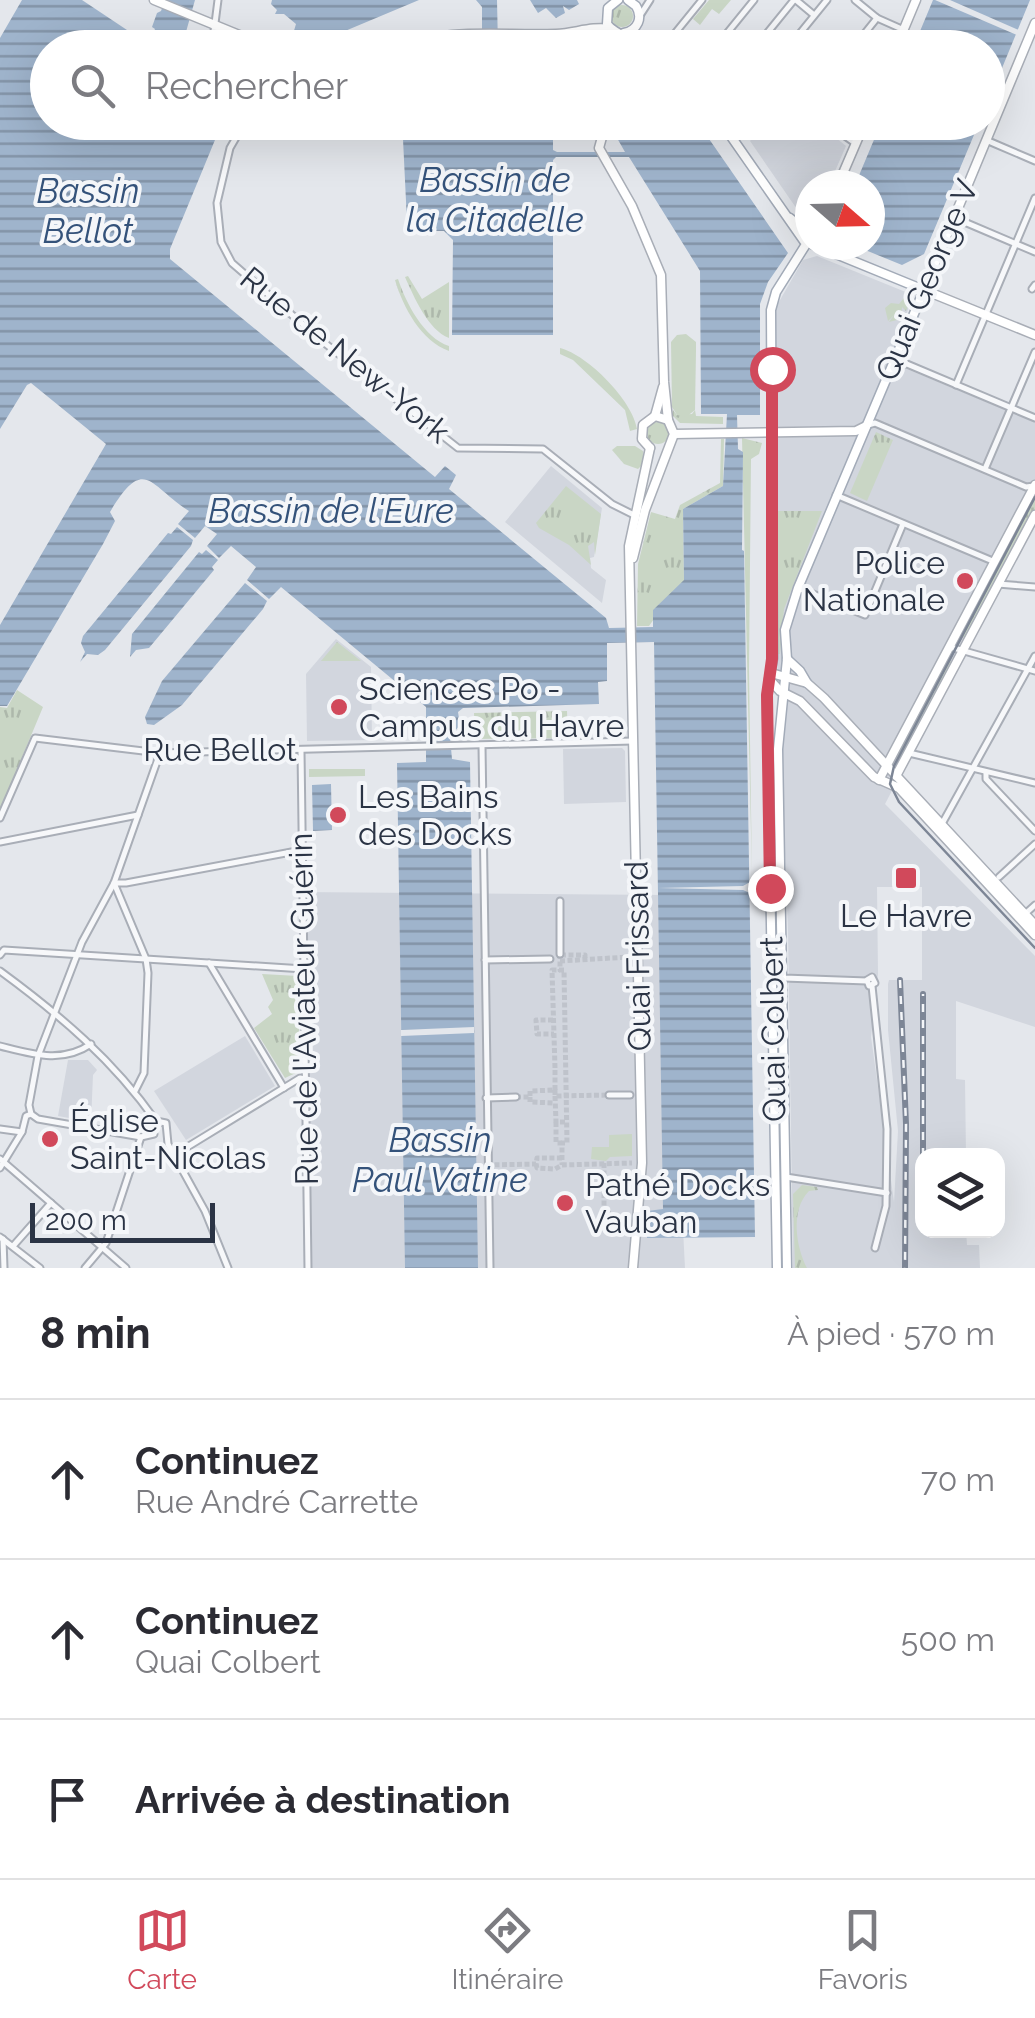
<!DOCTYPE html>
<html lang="fr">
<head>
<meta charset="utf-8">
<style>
  :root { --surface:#fff; --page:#f7f7f7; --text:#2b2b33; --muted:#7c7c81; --line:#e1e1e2; --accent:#d1495b }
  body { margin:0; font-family:Raleway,sans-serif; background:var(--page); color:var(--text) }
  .controls { position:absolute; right:30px; bottom:30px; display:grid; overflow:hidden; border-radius:20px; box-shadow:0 10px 40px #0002 }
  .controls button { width:90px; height:90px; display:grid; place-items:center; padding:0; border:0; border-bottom:2px solid var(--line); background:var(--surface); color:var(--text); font:50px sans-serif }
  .compass { position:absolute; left:795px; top:170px; width:90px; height:90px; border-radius:50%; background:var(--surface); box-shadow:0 10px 40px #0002; rotate:110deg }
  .scale { position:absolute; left:30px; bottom:25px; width:185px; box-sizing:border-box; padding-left:10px; border:5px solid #2b3445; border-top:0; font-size:28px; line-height:35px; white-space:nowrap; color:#2b3445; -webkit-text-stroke:8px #f4f6f9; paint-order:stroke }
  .stop { position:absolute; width:30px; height:30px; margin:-22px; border:8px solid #d1495b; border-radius:50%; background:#fff }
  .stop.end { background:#d1495b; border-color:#fff; box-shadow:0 2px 10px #0008 }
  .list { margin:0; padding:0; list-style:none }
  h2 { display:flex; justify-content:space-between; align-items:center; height:130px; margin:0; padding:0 40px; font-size:42px }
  h2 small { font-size:32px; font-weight:400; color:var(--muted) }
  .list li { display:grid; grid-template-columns:65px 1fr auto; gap:30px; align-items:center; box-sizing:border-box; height:160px; padding:0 40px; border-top:2px solid var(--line) }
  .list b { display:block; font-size:38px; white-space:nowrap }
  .list p { margin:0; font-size:32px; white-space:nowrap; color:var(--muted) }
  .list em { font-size:32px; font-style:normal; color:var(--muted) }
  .icon { flex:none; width:55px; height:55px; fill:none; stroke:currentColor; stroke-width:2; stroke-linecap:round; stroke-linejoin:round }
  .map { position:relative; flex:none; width:1035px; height:1268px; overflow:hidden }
  .search { position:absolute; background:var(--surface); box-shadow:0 10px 40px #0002; left:30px; right:30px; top:30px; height:110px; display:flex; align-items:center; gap:25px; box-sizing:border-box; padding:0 35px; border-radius:55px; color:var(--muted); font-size:38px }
  .sheet { height:610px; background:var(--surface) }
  nav { display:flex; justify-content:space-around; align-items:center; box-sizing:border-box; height:140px; border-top:2px solid var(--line); background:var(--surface); font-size:28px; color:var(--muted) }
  nav a { display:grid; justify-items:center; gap:5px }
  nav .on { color:var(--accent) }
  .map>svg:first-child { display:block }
  .built { fill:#d2d6de; fill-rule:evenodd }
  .grass { fill:url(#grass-tufts) }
  .garden { fill:#c9d6c5 }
  .water { fill:url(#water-rules) }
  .pier { fill:#e4e7ec }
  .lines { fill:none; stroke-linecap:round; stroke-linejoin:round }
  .street-tunnel { stroke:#bfc3cb; stroke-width:5; stroke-dasharray:5 2.5; stroke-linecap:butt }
  .street-casing { stroke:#a9aeb7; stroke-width:9 }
  .secondary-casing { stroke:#a9aeb7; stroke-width:11 }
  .primary-casing { stroke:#a3abb8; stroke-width:11 }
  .street { stroke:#f7f8fa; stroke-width:5 }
  .secondary { stroke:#fff; stroke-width:8 }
  .primary { stroke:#fff; stroke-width:8 }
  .tram { stroke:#7d8696; stroke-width:2.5 }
  .rail-casing { stroke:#7d8696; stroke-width:6 }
  .rail { stroke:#f4f6f9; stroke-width:2.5; stroke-dasharray:8; stroke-linecap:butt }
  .route { stroke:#d1495b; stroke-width:12 }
  .poi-dot { fill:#d1495b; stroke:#f4f6f9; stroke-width:4 }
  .labels { text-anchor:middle; stroke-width:8; stroke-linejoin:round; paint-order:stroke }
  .street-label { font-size:32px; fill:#2b3445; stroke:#f4f6f9 }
  .poi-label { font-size:32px; fill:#2b3445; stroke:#f4f6f9; text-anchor:start }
  .water-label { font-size:35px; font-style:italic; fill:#34527a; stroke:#f4f6f9 }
</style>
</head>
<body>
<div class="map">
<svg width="1035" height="1268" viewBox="0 0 1035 1268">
  <defs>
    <pattern id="grass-tufts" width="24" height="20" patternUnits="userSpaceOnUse" patternTransform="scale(2.5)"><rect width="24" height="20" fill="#c9d6c5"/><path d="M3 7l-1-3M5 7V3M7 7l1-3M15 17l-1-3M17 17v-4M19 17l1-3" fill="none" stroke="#adb8ab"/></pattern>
    <pattern id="water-rules" width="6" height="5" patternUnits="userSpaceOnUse" patternTransform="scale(2.5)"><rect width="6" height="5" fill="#9fb4cc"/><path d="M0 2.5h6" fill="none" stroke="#8293a7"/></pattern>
  </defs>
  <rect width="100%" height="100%" fill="#e4e7ec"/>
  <g class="built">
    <polygon points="818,123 846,146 829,185 810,185 810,214 801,215 750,141 765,123"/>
    <path d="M817,256L913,295L890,362L1035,422V518L885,804L1035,956V1027L956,1001V1079L965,1080L966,1155L922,1156V1230L966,1231L967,1245H979L980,1268H793L788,929L777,656L776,307L803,260ZM877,887H922V980H889L888,984V1030L898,1131L894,1202L871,1037L878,974Z"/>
    <polygon points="551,466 602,508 594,557 590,558 591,568 606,580 602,603 505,522"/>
    <polygon points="336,639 371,667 372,740 307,741 306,674"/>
    <polygon points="622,748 625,751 626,802 564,804 563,749"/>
    <polygon points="299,892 666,895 685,1268 307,1268"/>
    <polygon points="245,1036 275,1086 186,1140 154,1091"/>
    <polygon points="68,1060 88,1060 97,1070 93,1075 91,1122 58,1116"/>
  </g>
  <g class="grass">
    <polygon points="709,0 731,0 719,14 712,9 700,25 693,19"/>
    <circle cx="622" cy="16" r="11"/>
    <path d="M408,276L422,299L449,282V338C428,330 414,297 405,277Z"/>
    <path d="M398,279C406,303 424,338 449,346V351C421,341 403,307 395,280Z"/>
    <polygon points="908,293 912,298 906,311 902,307 901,319 889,322 894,315 888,321 885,308 891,303 899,304"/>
    <path d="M560,348C588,355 633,401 637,429L630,431L625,410L573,360L560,354Z"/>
    <polygon points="673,410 677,415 692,414 695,410 696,416 723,417 723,424 680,423 672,415"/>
    <circle cx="658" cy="433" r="11"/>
    <polygon points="876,432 893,440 867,501 850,493"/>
    <polygon points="742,438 762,443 759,454 751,459 749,669 752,877"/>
    <polygon points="721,439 724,439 723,486 683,509 684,581 654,610 654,619 649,626 637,626 638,564 651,512 675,519 680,505 720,483"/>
    <polygon points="617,446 635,446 643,451 645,462 638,469 624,464 612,450"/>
    <polygon points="566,486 601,514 595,555 594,542 588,546 591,565 569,545 539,528 536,523"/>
    <polygon points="1035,493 1035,510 967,639 959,635"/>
    <polygon points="778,511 822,511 784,609 780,654 775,654 775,541"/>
    <polygon points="337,642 361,661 321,661"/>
    <polygon points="946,659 954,663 903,763 896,755"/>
    <polygon points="17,690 43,707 0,810 0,707 7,708"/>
    <polygon points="567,711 568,738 475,739 474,713"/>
    <polygon points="309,769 365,769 365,776 309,777"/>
    <polygon points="262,974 298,976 300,1071 285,1078 254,1028 272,1014 268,1007 273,1000"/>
    <path d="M802,1185L817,1187L818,1190L809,1191C790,1210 796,1247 807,1268H795L793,1194Z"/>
  </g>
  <g class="garden">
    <polygon points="686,334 696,342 696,351 695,410 686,417 677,415 672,407 671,342 677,335"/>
    <polygon points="632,1134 632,1156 610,1157 606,1161 591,1159 592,1147 609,1147 609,1135"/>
  </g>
  <g class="water">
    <path d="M22,0H82L136,36L134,42L147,46L155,29L152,27L157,13L161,11L165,0H195L184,39H181L177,47L48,48V122L222,123L170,249V259L435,477L445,466L456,475L449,489L606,618L609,628L653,627V610L684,580L683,509L723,486L727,414H701L700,271L629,157H556L553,160V335H452L453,240L444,231H415L407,222L403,139L430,136L416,135L415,123H432L433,139H481L482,123H496L497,139H553V150L557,152H625L613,131L626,123H698L788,253L768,282L760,304V415H737L738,449L743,452L742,550L744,551L755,1237L647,1238V1211L663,1209L654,642L607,643V681L598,682L599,704L463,708L458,712L460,725L450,737L452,759L470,762L478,1268H405L397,763L426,762V707L281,587L269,599L247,580L256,567L231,546L219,558L207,546L217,534L205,526L195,538L178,524L189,511C149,486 145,454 110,512L115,521L103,544L7,706H0V625L106,444L31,383L27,385L0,429V38Z"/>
    <polygon points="272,0 419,0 314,44 299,31 293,34 296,24 284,14 275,14 277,10 271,4"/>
    <polygon points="476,0 497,0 498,47 482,47 482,7"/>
    <polygon points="530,0 577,0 579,4 569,10 563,6 565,13 556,18 546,8 538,13"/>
    <polygon points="933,0 1030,0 988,102 988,48 913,48"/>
    <polygon points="881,123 979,123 924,254 902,265 853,245 870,245 870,185 855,185"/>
    <polygon points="177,527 193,540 191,546 105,650 98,655 87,654 80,662 85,652 81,643 83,636 168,533 171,534"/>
    <polygon points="206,550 218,560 212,567 214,570 149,648 136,650 130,657 132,634 199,552 202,554"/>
    <polygon points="245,583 267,601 263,609 182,705 154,725 147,724 145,717 162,681"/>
    <polygon points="331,784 332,830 313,831 312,785"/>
  </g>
  <g class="pier">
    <polygon points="935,0 950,0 1021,31 1019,36"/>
    <polygon points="750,882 750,893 743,890 658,888 743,886"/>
    <polygon points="474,1027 474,1033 401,1036 401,1030"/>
  </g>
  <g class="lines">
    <g class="street-tunnel">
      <polyline points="560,954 560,970 564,970 567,1143 562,1143 562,1165"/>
      <polyline points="561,955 585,955 585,958"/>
      <polyline points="560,961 629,957"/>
      <polyline points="553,1020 536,1020 537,1034 554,1034"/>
      <polyline points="555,1068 552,970 560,970"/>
      <polyline points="555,1090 555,1068"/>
      <polyline points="555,1096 556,1122 567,1122"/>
      <polyline points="516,1097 530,1097 530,1091 555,1090 555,1096 609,1095"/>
      <polyline points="530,1097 530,1102 555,1103"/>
      <polyline points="556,1122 556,1143 562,1143"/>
      <polyline points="604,1163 604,1213 611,1213"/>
      <polyline points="536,1164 537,1168 555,1169 562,1165 632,1163"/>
      <polyline points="487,1165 536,1164 537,1158 562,1158"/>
    </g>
    <g class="street-casing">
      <g id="street">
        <polyline points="218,0 214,31 224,48"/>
        <polyline points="796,0 814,15"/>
        <polyline points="855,0 877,18 904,30"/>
        <polyline points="641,14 650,0"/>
        <polyline points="663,48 702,0"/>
        <polyline points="715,48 754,0"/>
        <polyline points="755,48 794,0"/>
        <polyline points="788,48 827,0"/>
        <polyline points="853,48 877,18"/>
        <polyline points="245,122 230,148 217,203 221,242 232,263 322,341 458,448 543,449 612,504 636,516"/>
        <polyline points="825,122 855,143"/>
        <polyline points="986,140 1035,161"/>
        <polyline points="955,218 1035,252"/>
        <polyline points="1032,289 1035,285"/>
        <polyline points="895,359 1035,418"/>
        <polyline points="956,385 1035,198"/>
        <polyline points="868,425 875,423 1026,487 1034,486"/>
        <polyline points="985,469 1035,352"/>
        <polyline points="836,495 995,562"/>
        <polyline points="998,584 1035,587"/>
        <polyline points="798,588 865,615 903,524"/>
        <polyline points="950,647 1035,671"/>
        <polyline points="482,746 490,1268"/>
        <polyline points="301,751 308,1268"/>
        <polyline points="909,753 1035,783"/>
        <polyline points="986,773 986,779 1035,831"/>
        <polyline points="0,818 35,738 160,753 633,741"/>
        <polyline points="943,822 1035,656"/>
        <polyline points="0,842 138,815"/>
        <polyline points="999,877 1035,844"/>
        <polyline points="560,901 560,954"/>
        <polyline points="1025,914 1035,905"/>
        <polyline points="0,955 4,950 304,969"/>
        <polyline points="485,960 550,959"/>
        <polyline points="209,963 284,1088"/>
        <polyline points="775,964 776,973 784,978 867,981"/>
        <path d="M0,971C60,1015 113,1060 156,1121L166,1123L168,1144L205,1211L228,1268"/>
        <polygon points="872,977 875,983 869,986 867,980"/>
        <polyline points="872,986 887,1129 886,1206 875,1248"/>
        <path d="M0,1046C32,1054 62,1064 91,1044"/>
        <polyline points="135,1091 144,1073 148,973 146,959 114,883 126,883 302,850"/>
        <polyline points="609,1095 630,1095"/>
        <polyline points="486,1098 516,1097"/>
        <polyline points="31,1114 38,1119 141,1137 154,1134"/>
        <polyline points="0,1129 22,1132"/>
        <polyline points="184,1149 300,1078 305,1079"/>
        <polyline points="0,1159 126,1268"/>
        <polyline points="0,1168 22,1132 26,1116 31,1114 29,1105 38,1056 82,942 114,883 160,753"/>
        <polyline points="786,1177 887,1193"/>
        <polyline points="0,1237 40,1268"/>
        <polyline points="3,1239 4,1268"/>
        <polyline points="14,1245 51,1203"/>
        <polyline points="85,1268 106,1243 141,1137"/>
      </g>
    </g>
    <g class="secondary-casing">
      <g id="secondary">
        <polyline points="154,0 271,48"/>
        <polyline points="1035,23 924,290 1035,335"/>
        <path d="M393,48C447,27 500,36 556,34C576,33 591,26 611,29"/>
        <polyline points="896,48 916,0"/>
        <polyline points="613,122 604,130 599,148 632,206 661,275 664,382 668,420 674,434 645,510 633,558"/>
        <polyline points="838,185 865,122"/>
        <polyline points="655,416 663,387"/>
        <polyline points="674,434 856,431 866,426"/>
        <polyline points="650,448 642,439 643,425 655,416 668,420"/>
        <polyline points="771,673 807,683 824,698 1035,925"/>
        <polyline points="769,679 780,691 800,701 874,777 899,788 1035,935"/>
        <polyline points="896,776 1035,515"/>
        <polyline points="879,780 1035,485"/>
        <polyline points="633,1268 642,1163 629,546 650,448"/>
      </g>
    </g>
    <g class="primary-casing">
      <g id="primary">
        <path d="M618,0L608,8L607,24C615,35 633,38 645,48"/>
        <path d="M624,33C638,30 643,18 636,6L628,0"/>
        <polyline points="721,122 804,241 924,290 798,588 785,630 787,659 778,749 787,1268"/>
        <polyline points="790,218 810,234"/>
        <polyline points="787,659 800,671 807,683"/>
        <polyline points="777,1268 767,695 773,658 771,310 776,292 810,238"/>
      </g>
    </g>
    <use href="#street" class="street"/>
    <use href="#secondary" class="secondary"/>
    <use href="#primary" class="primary"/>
    <polyline class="tram" points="1035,497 894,766 890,784 899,802 1035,948"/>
    <g class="rail-casing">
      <g id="rail">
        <polyline points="900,980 906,1124 905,1268"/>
        <polyline points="923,1156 923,994"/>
      </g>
    </g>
    <use href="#rail" class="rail"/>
  </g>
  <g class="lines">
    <polyline class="route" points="770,888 767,695 772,659 772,369"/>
  </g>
  <g class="poi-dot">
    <circle cx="965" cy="581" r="10"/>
    <circle cx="339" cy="707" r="10"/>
    <circle cx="338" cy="815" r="10"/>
    <rect x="894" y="866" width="24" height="24" rx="5"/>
    <circle cx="50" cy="1139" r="10"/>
    <circle cx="565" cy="1203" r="10"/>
  </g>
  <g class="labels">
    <g class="street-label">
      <text transform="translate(927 280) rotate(-67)" y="11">Quai George V</text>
      <text transform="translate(345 355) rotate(39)" y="11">Rue de New-York</text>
      <text x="220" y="761">Rue Bellot</text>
      <text transform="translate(638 956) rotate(-91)" y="11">Quai Frissard</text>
      <text transform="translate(304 1009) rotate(-91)" y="11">Rue de l'Aviateur Guérin</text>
      <text transform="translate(773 1029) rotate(-91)" y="11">Quai Colbert</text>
    </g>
    <g class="poi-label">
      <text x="945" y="574" text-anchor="end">Police<tspan x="945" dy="37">Nationale</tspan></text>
      <text x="359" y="700">Sciences Po -<tspan x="359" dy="37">Campus du Havre</tspan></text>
      <text x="358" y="808">Les Bains<tspan x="358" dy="37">des Docks</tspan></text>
      <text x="906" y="927" text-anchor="middle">Le Havre</text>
      <text x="70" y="1132">Église<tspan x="70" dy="37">Saint-Nicolas</tspan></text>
      <text x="585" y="1196">Pathé Docks<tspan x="585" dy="37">Vauban</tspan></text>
    </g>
    <g class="water-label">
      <text x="495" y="192">Bassin de<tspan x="495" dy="40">la Citadelle</tspan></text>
      <text x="88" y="203">Bassin<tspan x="88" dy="40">Bellot</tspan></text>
      <text x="331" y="523">Bassin de l'Eure</text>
      <text x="440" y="1152">Bassin<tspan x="440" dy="40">Paul Vatine</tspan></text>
    </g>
  </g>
</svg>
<div class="controls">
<button><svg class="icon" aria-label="layers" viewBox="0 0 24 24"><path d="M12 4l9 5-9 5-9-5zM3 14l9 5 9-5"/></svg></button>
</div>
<svg class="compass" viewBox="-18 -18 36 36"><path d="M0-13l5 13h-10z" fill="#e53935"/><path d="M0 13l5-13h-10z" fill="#7c7c81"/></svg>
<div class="scale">200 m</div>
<div class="stop" style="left:772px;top:369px"></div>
<div class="stop end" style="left:770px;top:888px"></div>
<div class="search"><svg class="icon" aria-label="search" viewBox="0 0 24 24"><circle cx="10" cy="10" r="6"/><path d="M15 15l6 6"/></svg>Rechercher</div>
</div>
<section class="sheet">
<h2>8 min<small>À pied · 570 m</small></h2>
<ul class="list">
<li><svg class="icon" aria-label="ahead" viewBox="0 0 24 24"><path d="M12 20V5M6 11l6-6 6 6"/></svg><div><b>Continuez</b><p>Rue André Carrette</p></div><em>70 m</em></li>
<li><svg class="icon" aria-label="ahead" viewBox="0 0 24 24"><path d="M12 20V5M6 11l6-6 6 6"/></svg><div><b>Continuez</b><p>Quai Colbert</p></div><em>500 m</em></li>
<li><svg class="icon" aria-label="arrive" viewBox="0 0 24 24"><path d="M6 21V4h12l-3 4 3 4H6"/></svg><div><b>Arrivée à destination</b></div></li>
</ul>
</section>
<nav>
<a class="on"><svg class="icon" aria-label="map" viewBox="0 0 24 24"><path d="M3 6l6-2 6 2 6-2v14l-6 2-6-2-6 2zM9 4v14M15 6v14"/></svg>Carte</a>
<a><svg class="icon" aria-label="directions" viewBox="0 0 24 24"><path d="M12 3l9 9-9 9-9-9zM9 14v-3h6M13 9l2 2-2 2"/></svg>Itinéraire</a>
<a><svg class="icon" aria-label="saved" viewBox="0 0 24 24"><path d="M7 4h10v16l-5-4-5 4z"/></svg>Favoris</a>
</nav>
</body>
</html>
